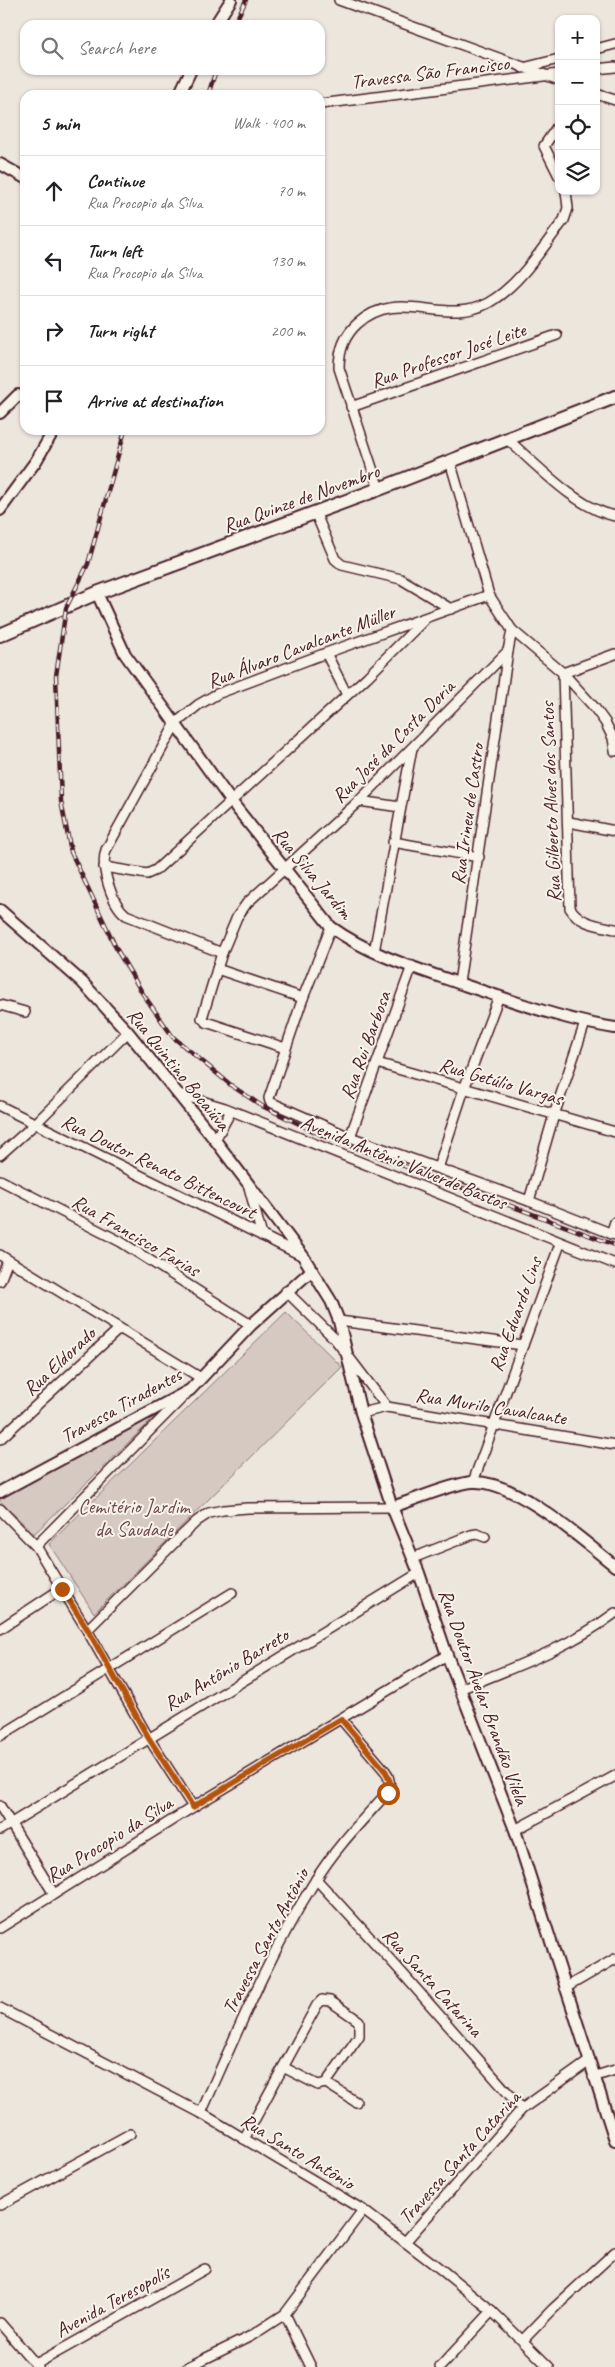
<!DOCTYPE html>
<html lang="en">
<head>
<meta charset="utf-8">
<style>
  :root { --surface:#fff; --page:#f2f2f2; --text:#202124; --muted:#757577; --line:#e0e0e0 }
  body { margin:0; font-family:Caveat,sans-serif; background:var(--page); color:var(--text) }
  .controls { position:absolute; right:15px; top:15px; display:grid; overflow:hidden; border-radius:10px; box-shadow:0 1px 4px #0004 }
  .controls button { width:45px; height:45px; display:grid; place-items:center; padding:0; border:0; border-bottom:1px solid var(--line); background:var(--surface); color:var(--text); font:25px sans-serif }
  .stop { position:absolute; width:15px; height:15px; margin:-11px; border:4px solid #b45309; border-radius:50%; background:#fff }
  .stop.end { background:#b45309; border-color:#fff; box-shadow:0 1px 5px #0008 }
  .list { margin:0; padding:0; list-style:none }
  h2 { display:flex; justify-content:space-between; align-items:center; height:65px; margin:0; padding:0 20px; font-size:21px }
  h2 small { font-size:16px; font-weight:400; color:var(--muted) }
  .list li { display:grid; grid-template-columns:32px 1fr auto; gap:15px; align-items:center; box-sizing:border-box; height:70px; padding:0 20px; border-top:1px solid var(--line) }
  .list b { display:block; font-size:19px; white-space:nowrap }
  .list p { margin:0; font-size:16px; white-space:nowrap; color:var(--muted) }
  .list em { font-size:16px; font-style:normal; color:var(--muted) }
  .icon { flex:none; width:28px; height:28px; fill:none; stroke:currentColor; stroke-width:2; stroke-linecap:round; stroke-linejoin:round }
  .map { position:relative; flex:none; width:615px; height:2367px; overflow:hidden }
  .search { position:absolute; background:var(--surface); box-shadow:0 1px 4px #0004; left:20px; top:20px; width:305px; height:55px; display:flex; align-items:center; gap:12px; box-sizing:border-box; padding:0 18px; border-radius:15px; color:var(--muted); font-size:19px }
  .panel { position:absolute; background:var(--surface); box-shadow:0 1px 4px #0004; left:20px; top:90px; width:305px; height:345px; border-radius:15px }
  .map>svg:first-child { display:block }
  .green { fill:#d5c9c2; stroke:#907476 }
  .lines { fill:none; stroke-linecap:round; stroke-linejoin:round }
  .minor-casing { stroke:#4a1f2b; stroke-width:12 }
  .tertiary-casing { stroke:#4a1f2b; stroke-width:14 }
  .secondary-casing { stroke:#4a1f2b; stroke-width:16 }
  .minor { stroke:#f7f3e8; stroke-width:9 }
  .tertiary { stroke:#f7f3e8; stroke-width:10 }
  .secondary { stroke:#f7f3e8; stroke-width:12 }
  .rail-casing { stroke:#4a1f2b; stroke-width:4.5 }
  .rail { stroke:#f7f3e8; stroke-width:2.5; stroke-dasharray:8; stroke-linecap:butt }
  .route { stroke:#b45309; stroke-width:6 }
  .labels { text-anchor:middle; stroke-width:4; stroke-linejoin:round; paint-order:stroke }
  .street-label { font-size:20px; fill:#4a1f2b; stroke:#f7f3e8 }
  .park-label { font-size:20px; fill:#6d4a51; stroke:#f7f3e8 }
</style>
</head>
<body>
<div class="map">
<svg width="615" height="2367" viewBox="0 0 615 2367">
  <rect width="100%" height="100%" fill="#ece6dd"/>
  <filter id="ink" filterUnits="userSpaceOnUse"><feTurbulence type="fractalNoise" baseFrequency=".02" numOctaves="2"/><feDisplacementMap in="SourceGraphic" scale="10" xChannelSelector="R" yChannelSelector="G"/><feConvolveMatrix kernelMatrix="1 2 1 2 8 2 1 2 1" color-interpolation-filters="sRGB"/></filter>
  <g filter="url(#ink)">
    <g class="green">
      <polygon points="286,1312 342,1367 94,1613 49,1544"/>
      <polygon points="161,1411 34,1534 0,1501 0,1496"/>
    </g>
    <g class="lines">
      <g class="minor-casing">
        <g id="minor">
          <polyline points="339,0 559,80"/>
          <polyline points="596,49 615,44"/>
          <polyline points="523,68 559,59"/>
          <polyline points="596,69 615,67"/>
          <polyline points="596,94 615,100"/>
          <polyline points="320,104 559,74"/>
          <polyline points="559,124 544,146 559,176"/>
          <polyline points="351,407 557,335"/>
          <path d="M507,439C537,465 576,508 615,516"/>
          <polyline points="450,461 489,595 512,630 563,673 594,707 605,722 613,738 615,751"/>
          <path d="M379,489L339,368C339,351 345,335 357,324C398,286 444,327 488,303C520,285 542,248 564,220L568,208L566,191"/>
          <polyline points="315,512 335,559 342,565 401,579 451,609"/>
          <polyline points="326,653 347,695"/>
          <path d="M563,673L570,908C580,924 597,925 615,929"/>
          <polyline points="563,673 615,654"/>
          <polyline points="359,801 400,807"/>
          <polyline points="569,822 615,831"/>
          <polyline points="393,842 479,857"/>
          <polyline points="104,867 147,874 156,870 367,677 424,620"/>
          <polyline points="331,927 303,998 269,1098 270,1102 350,1137 529,1201 615,1235"/>
          <polyline points="374,952 412,748"/>
          <path d="M222,953L126,915C112,904 100,868 106,850L176,723L198,705L217,694L326,653L489,595"/>
          <polyline points="217,969 303,998"/>
          <polyline points="459,983 508,651"/>
          <polyline points="0,1005 25,1012"/>
          <polyline points="285,1048 206,1022 202,1018 222,953 237,917 247,903 359,801 508,651 512,630"/>
          <polyline points="377,1063 615,1132"/>
          <polyline points="179,1094 225,1108 615,1264"/>
          <polyline points="0,1106 303,1256"/>
          <polyline points="350,1137 412,966"/>
          <polyline points="215,1140 231,1111"/>
          <polyline points="0,1155 35,1124 128,1032"/>
          <polyline points="438,1168 464,1089 499,996"/>
          <polyline points="0,1180 121,1242 251,1325"/>
          <polyline points="249,1187 262,1236"/>
          <polyline points="529,1201 554,1115 585,1023"/>
          <polyline points="611,1234 615,1222"/>
          <polyline points="0,1255 201,1378"/>
          <polyline points="0,1281 8,1260"/>
          <polyline points="286,1291 335,1339 387,1407"/>
          <polyline points="339,1321 523,1345"/>
          <polyline points="361,1413 387,1407 615,1445"/>
          <polyline points="0,1439 119,1329"/>
          <polyline points="473,1482 560,1244"/>
          <polyline points="0,1509 36,1546 87,1630 148,1737 193,1807"/>
          <polyline points="36,1546 186,1394"/>
          <polyline points="413,1558 471,1535 477,1534 485,1537"/>
          <polyline points="0,1629 61,1589"/>
          <polyline points="87,1630 176,1541 197,1521 209,1513 223,1510 248,1508 392,1507"/>
          <path d="M460,1689C512,1668 569,1648 615,1613"/>
          <polyline points="0,1736 232,1593"/>
          <polyline points="0,1806 54,1894"/>
          <polyline points="0,1830 419,1573"/>
          <polyline points="515,1830 615,1776"/>
          <polyline points="316,1879 396,1966 522,2109"/>
          <polyline points="0,1928 193,1807 447,1655"/>
          <polyline points="565,1988 615,1959"/>
          <polyline points="0,2008 201,2113 363,2210 443,2271 492,2311 549,2367"/>
          <polyline points="593,2077 615,2070"/>
          <polyline points="326,2083 356,2102"/>
          <path d="M201,2113C236,2035 269,1954 315,1881C335,1848 362,1821 387,1793C391,1785 390,1780 386,1772L341,1719"/>
          <polyline points="244,2139 317,2005 322,2000 330,2001 359,2021 359,2036 326,2083 318,2085 283,2067"/>
          <polyline points="0,2205 130,2134"/>
          <polyline points="405,2242 522,2109 588,2062"/>
          <polyline points="285,2314 311,2367"/>
          <polyline points="0,2323 38,2367"/>
          <polyline points="523,2340 553,2309 615,2252"/>
          <polyline points="36,2364 205,2269"/>
          <polyline points="188,2367 251,2336 285,2314 363,2210"/>
          <polyline points="440,2367 492,2311"/>
        </g>
      </g>
      <g class="tertiary-casing">
        <g id="tertiary">
          <polyline points="215,25 231,0"/>
          <polyline points="179,95 191,70"/>
          <polyline points="0,164 25,178"/>
          <polyline points="0,413 18,395 25,398"/>
          <polyline points="0,510 36,461 54,430"/>
          <path d="M97,593L125,654L231,801L331,927C371,956 419,969 464,985C514,1001 563,1020 615,1028"/>
          <polyline points="0,910 82,982 128,1032 215,1140 303,1256 331,1301 339,1321 361,1413 392,1507 419,1573 447,1655 515,1830 615,2140"/>
          <polyline points="0,1492 190,1390 251,1325 312,1270"/>
          <path d="M392,1507C415,1500 450,1484 472,1482C515,1479 582,1540 615,1566"/>
        </g>
      </g>
      <g class="secondary-casing">
        <polyline id="secondary" points="0,635 97,593 379,489 615,397"/>
      </g>
      <use href="#minor" class="minor"/>
      <use href="#tertiary" class="tertiary"/>
      <use href="#secondary" class="secondary"/>
      <g class="rail-casing">
        <g id="rail">
          <polyline points="234,25 246,0"/>
          <polyline points="208,95 216,70"/>
          <polyline points="125,430 88,564 66,608 56,676 61,801 71,852 117,950 143,994 173,1037 232,1086 262,1106 324,1136 615,1245"/>
        </g>
      </g>
      <use href="#rail" class="rail"/>
    </g>
  </g>
  <g class="lines" filter="url(#ink)">
    <polyline class="route" points="62,1589 88,1630 148,1737 193,1807 341,1719 386,1772 390,1782 388,1793"/>
  </g>
  <g class="labels">
    <g class="street-label">
      <text transform="translate(430 72) rotate(-7)" y="7">Travessa São Francisco</text>
      <text transform="translate(448 355) rotate(-19)" y="7">Rua Professor José Leite</text>
      <text transform="translate(301 498) rotate(-20)" y="7">Rua Quinze de Novembro</text>
      <text transform="translate(301 646) rotate(-21)" y="7">Rua Álvaro Cavalcante Müller</text>
      <text transform="translate(393 741) rotate(-45)" y="7">Rua José da Costa Doria</text>
      <text transform="translate(550 802) rotate(-92)" y="7">Rua Gilberto Alves dos Santos</text>
      <text transform="translate(467 814) rotate(-82)" y="7">Rua Irineu de Castro</text>
      <text transform="translate(313 873) rotate(50)" y="7">Rua Silva Jardim</text>
      <text transform="translate(365 1045) rotate(-70)" y="7">Rua Rui Barbosa</text>
      <text transform="translate(179 1069) rotate(51)" y="7">Rua Quintino Bocaiúva</text>
      <text transform="translate(501 1081) rotate(16)" y="7">Rua Getúlio Vargas</text>
      <text transform="translate(404 1162) rotate(22)" y="7">Avenida Antônio Valverde Bastos</text>
      <text transform="translate(159 1166) rotate(26)" y="7">Rua Doutor Renato Bittencourt</text>
      <text transform="translate(136 1235) rotate(30)" y="7">Rua Francisco Farias</text>
      <text transform="translate(515 1314) rotate(-70)" y="7">Rua Eduardo Lins</text>
      <text transform="translate(59 1361) rotate(-43)" y="7">Rua Eldorado</text>
      <text transform="translate(121 1405) rotate(-29)" y="7">Travessa Tiradentes</text>
      <text transform="translate(491 1406) rotate(9)" y="7">Rua Murilo Cavalcante</text>
      <text transform="translate(226 1669) rotate(-31)" y="7">Rua Antônio Barreto</text>
      <text transform="translate(484 1697) rotate(70)" y="7">Rua Doutor Avelar Brandão Vilela</text>
      <text transform="translate(109 1839) rotate(-32)" y="7">Rua Procopio da Silva</text>
      <text transform="translate(265 1941) rotate(-62)" y="7">Travessa Santo Antônio</text>
      <text transform="translate(433 1982) rotate(48)" y="7">Rua Santa Catarina</text>
      <text transform="translate(298 2151) rotate(31)" y="7">Rua Santo Antônio</text>
      <text transform="translate(459 2157) rotate(-48)" y="7">Travessa Santa Catarina</text>
      <text transform="translate(112 2301) rotate(-29)" y="7">Avenida Teresopolís</text>
    </g>
    <g class="park-label">
      <text x="134" y="1513">Cemitério Jardim<tspan x="134" dy="23">da Saudade</tspan></text>
    </g>
  </g>
</svg>
<div class="controls">
<button>+</button>
<button>−</button>
<button><svg class="icon" aria-label="locate" viewBox="0 0 24 24"><circle cx="12" cy="12" r="6"/><path d="M12 2v4M12 18v4M2 12h4M18 12h4"/></svg></button>
<button><svg class="icon" aria-label="layers" viewBox="0 0 24 24"><path d="M12 4l9 5-9 5-9-5zM3 14l9 5 9-5"/></svg></button>
</div>
<div class="stop" style="left:388px;top:1793px"></div>
<div class="stop end" style="left:62px;top:1589px"></div>
<div class="search"><svg class="icon" aria-label="search" viewBox="0 0 24 24"><circle cx="10" cy="10" r="6"/><path d="M15 15l6 6"/></svg>Search here</div>
<section class="panel">
<h2>5 min<small>Walk · 400 m</small></h2>
<ul class="list">
<li><svg class="icon" aria-label="ahead" viewBox="0 0 24 24"><path d="M12 20V5M6 11l6-6 6 6"/></svg><div><b>Continue</b><p>Rua Procopio da Silva</p></div><em>70 m</em></li>
<li><svg class="icon" aria-label="left" viewBox="0 0 24 24"><path d="M17 20v-9H6M10 6l-5 5 5 5"/></svg><div><b>Turn left</b><p>Rua Procopio da Silva</p></div><em>130 m</em></li>
<li><svg class="icon" aria-label="right" viewBox="0 0 24 24"><path d="M7 20v-9h11M14 6l5 5-5 5"/></svg><div><b>Turn right</b></div><em>200 m</em></li>
<li><svg class="icon" aria-label="arrive" viewBox="0 0 24 24"><path d="M6 21V4h12l-3 4 3 4H6"/></svg><div><b>Arrive at destination</b></div></li>
</ul>
</section>
</div>
</body>
</html>
